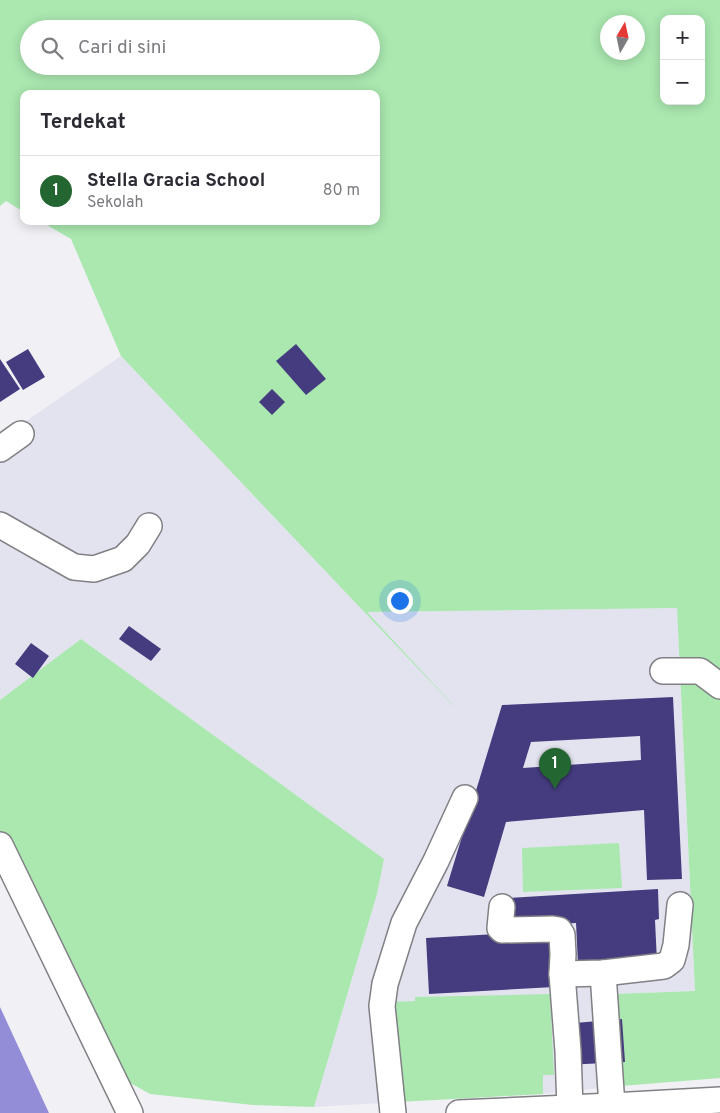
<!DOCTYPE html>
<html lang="id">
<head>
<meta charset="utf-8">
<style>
  :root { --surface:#fff; --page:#f2f2f3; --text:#2b2b33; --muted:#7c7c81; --line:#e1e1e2; --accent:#236631 }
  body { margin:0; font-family:Overpass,sans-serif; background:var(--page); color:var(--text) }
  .controls { position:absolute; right:15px; top:15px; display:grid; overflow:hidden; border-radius:10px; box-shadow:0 2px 12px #0003 }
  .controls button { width:45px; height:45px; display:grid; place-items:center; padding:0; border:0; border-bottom:1px solid var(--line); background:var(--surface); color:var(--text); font:25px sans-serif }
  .compass { position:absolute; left:600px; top:15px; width:45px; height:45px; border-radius:50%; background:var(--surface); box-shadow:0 2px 12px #0003; rotate:9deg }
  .you { position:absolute; left:399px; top:600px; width:18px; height:18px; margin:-12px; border:4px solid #fff; border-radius:50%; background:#1a73e8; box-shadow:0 0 0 8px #1a73e833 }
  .badge { display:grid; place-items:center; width:32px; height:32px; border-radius:50%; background:var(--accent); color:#fff; font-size:16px; font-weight:700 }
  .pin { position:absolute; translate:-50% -41px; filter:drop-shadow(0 1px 2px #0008) }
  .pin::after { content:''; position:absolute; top:26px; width:18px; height:15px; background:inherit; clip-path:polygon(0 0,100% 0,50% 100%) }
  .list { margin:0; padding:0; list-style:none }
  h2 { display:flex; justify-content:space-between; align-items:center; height:65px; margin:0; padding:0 20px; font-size:21px }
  h2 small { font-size:16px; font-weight:400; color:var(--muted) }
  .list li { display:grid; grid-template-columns:32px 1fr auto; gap:15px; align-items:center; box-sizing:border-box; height:70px; padding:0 20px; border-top:1px solid var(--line) }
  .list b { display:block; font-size:19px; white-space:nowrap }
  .list p { margin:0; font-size:16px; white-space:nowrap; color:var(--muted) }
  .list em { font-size:16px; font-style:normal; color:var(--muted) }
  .icon { flex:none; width:28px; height:28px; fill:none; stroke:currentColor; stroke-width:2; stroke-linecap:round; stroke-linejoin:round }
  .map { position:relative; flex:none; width:720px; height:1113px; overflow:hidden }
  .search { position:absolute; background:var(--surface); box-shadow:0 2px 12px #0003; left:20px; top:20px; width:360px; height:55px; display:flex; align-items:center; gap:12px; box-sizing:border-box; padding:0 18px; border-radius:28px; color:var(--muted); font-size:19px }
  .panel { position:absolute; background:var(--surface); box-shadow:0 2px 12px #0003; left:20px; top:90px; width:360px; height:135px; border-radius:10px }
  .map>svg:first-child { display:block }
  .built { fill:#e3e3ef }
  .green { fill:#aae8b0; fill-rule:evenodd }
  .water { fill:#938dd7 }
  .building { fill:#453c7f; fill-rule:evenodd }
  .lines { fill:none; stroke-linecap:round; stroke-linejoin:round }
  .minor-casing { stroke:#808085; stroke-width:28 }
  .minor { stroke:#fff; stroke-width:25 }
</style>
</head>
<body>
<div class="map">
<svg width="720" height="1113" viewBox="0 0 720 1113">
  <rect width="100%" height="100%" fill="#f0f0f5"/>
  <polygon class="built" points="121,356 414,664 366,612 677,608 695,991 614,994 621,1086 543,1094 540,997 399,1102 314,1107 377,894 384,859 81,639 0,700 0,439"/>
  <g class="green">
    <path d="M0,0H720V1078L621,1086L614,994L695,991L677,608L367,612L466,719L121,356L71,239L40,221H376V94H24V212L6,201L0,206ZM664,19H701V101H664ZM608,22H638V52H608ZM29,29H371V66H29Z"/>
    <polygon points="81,639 384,859 377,894 314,1107 253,1105 150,1094 118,1076 0,847 0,700"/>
    <polygon points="619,843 622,888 523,892 522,848"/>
    <polygon points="550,994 554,1075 543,1075 543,1094 399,1102 387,1002 415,1001 415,997"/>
  </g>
  <polygon class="water" points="0,1007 49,1113 0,1113"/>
  <g class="building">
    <polygon points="296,344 326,379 306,395 276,361"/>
    <polygon points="28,349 45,377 23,390 6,362"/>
    <polygon points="0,359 20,389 0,402"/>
    <polygon points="272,389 285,402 272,415 259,402"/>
    <polygon points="129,626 161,649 151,661 119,639"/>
    <polygon points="31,643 49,656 33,678 15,664"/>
    <path d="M673,697L682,879L647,880L644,810L506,822L484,897L447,886L502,705ZM640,736L641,760L523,768L531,742Z"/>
    <polygon points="658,889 659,919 655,920 657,962 578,965 576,923 508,927 506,898"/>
    <polygon points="551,931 554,987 429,994 426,938"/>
    <polygon points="622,1019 625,1062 565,1065 563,1024"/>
  </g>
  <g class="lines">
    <g class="minor-casing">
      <g id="minor">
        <polyline points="0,449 21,434"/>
        <polyline points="0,525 74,567 94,569 123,559 138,544 149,526"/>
        <polyline points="663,671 700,671 720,686"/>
        <polyline points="0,845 130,1113"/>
        <polyline points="502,907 500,928 502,930 553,929 559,930 562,935 563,954 562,974 568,1051 570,1108"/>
        <polyline points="603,973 612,1106"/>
        <polyline points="562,974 603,973 664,966 672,960 676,945 680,905"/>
        <polyline points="393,1113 382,1006 385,984 404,923 436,861 465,798"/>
        <polyline points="459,1113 612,1106 720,1100"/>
      </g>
    </g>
    <use href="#minor" class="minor"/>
  </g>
</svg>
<div class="controls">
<button>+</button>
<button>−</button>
</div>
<svg class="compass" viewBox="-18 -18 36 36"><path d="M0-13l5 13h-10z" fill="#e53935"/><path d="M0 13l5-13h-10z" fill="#7c7c81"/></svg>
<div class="you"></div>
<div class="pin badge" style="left:555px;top:789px">1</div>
<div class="search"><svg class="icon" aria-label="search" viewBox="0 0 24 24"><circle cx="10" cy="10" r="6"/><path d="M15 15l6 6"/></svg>Cari di sini</div>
<section class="panel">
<h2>Terdekat<small></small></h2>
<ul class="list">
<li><span class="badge">1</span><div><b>Stella Gracia School</b><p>Sekolah</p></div><em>80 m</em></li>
</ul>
</section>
</div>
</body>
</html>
